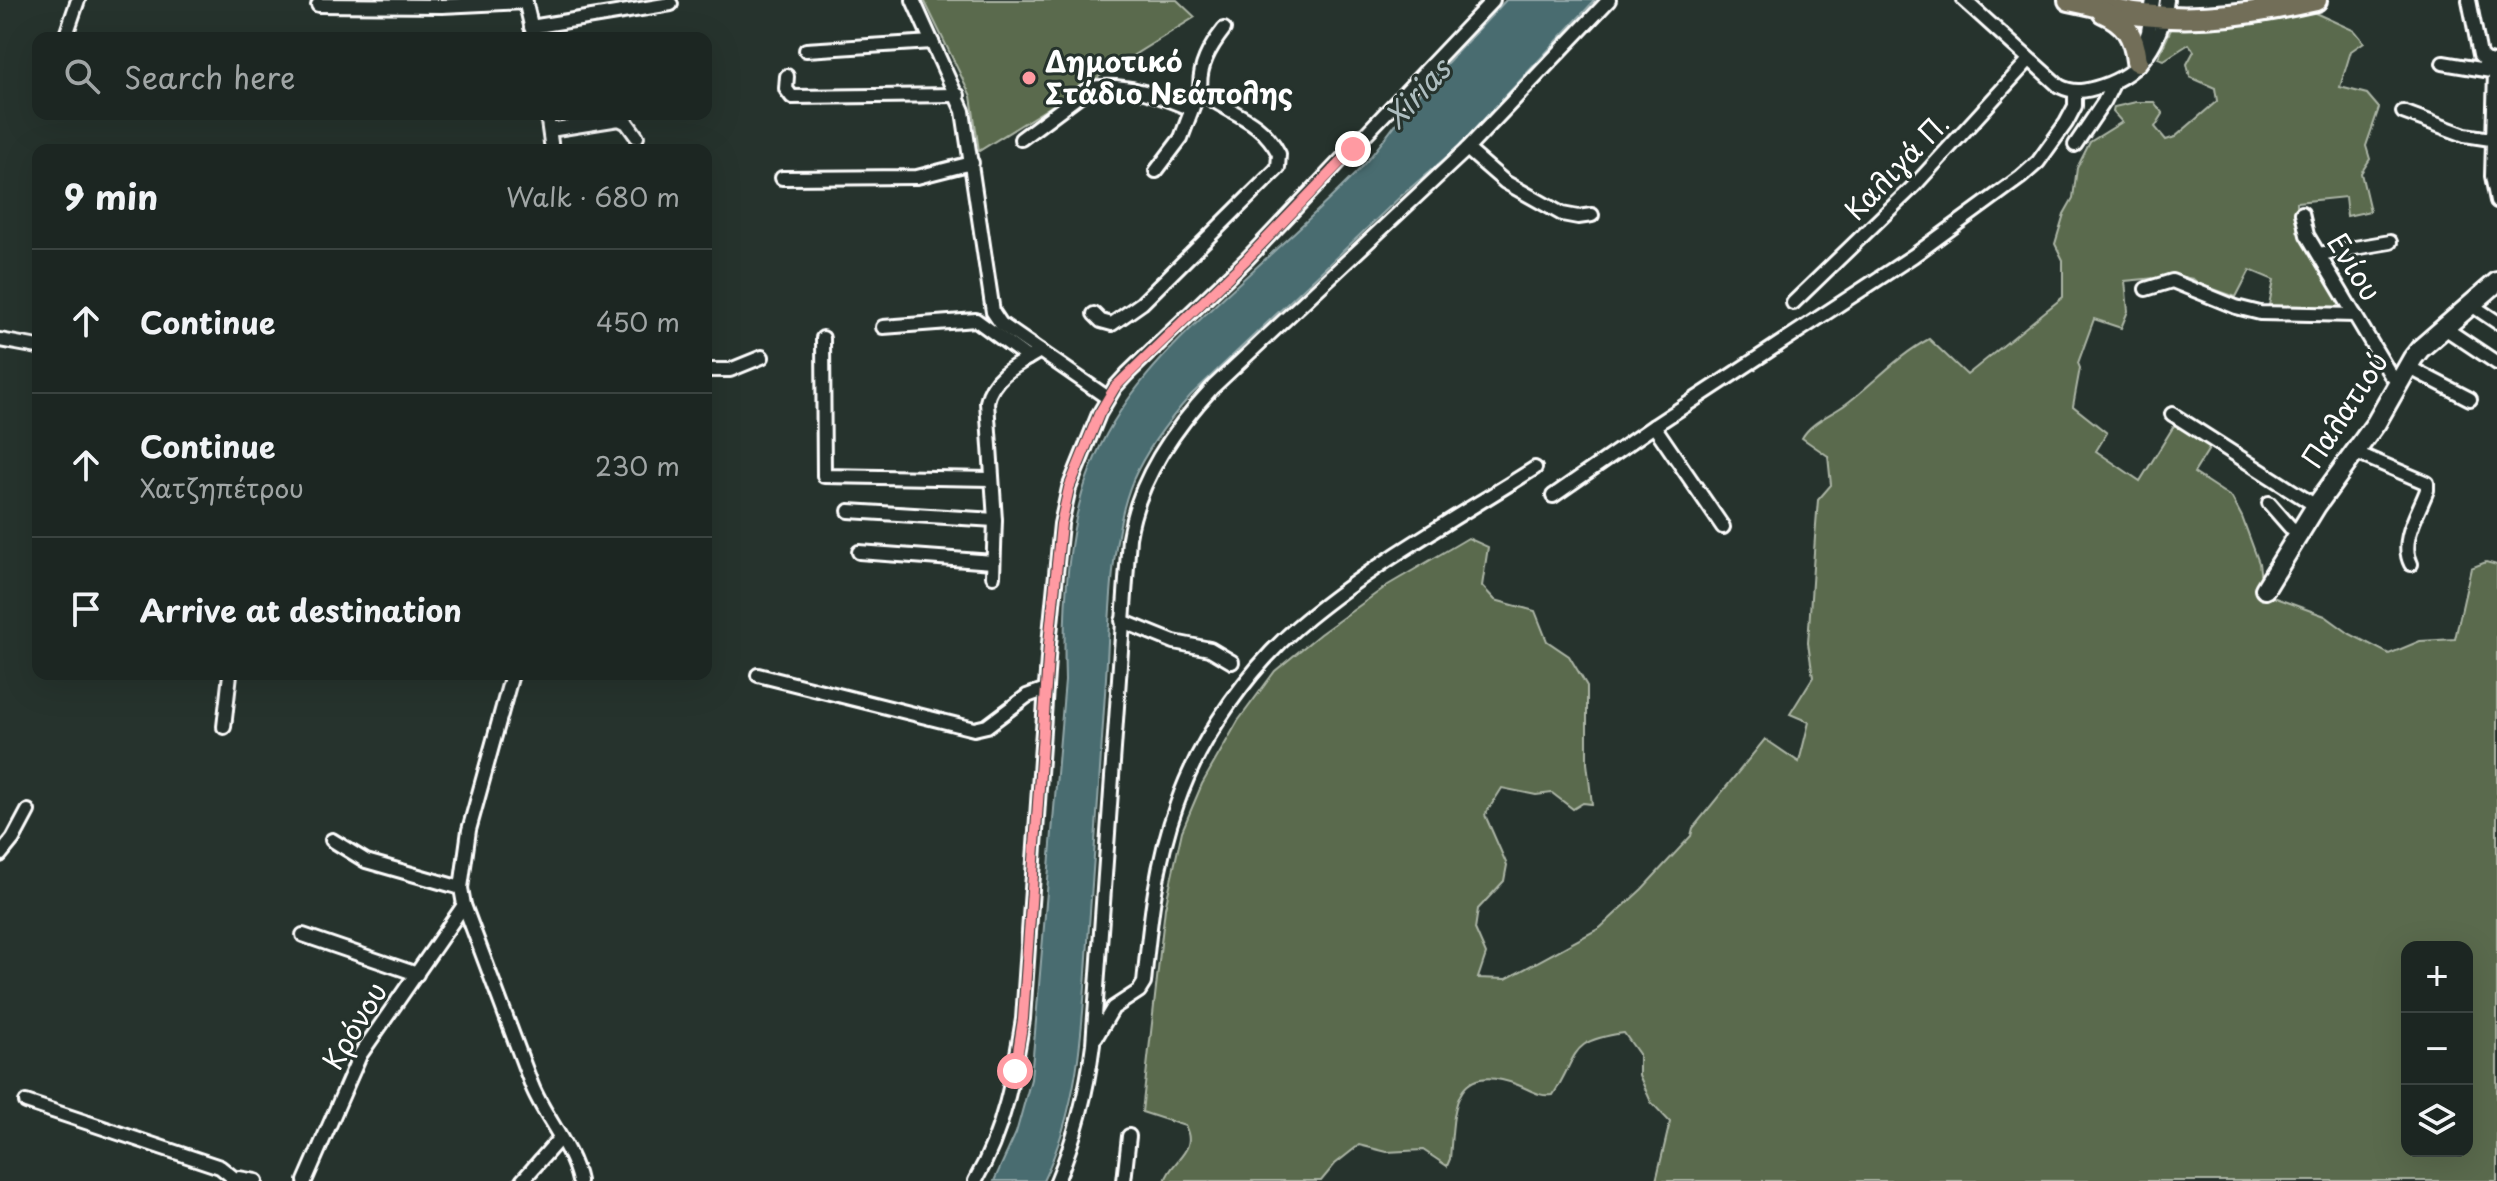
<!DOCTYPE html>
<html lang="en">
<head>
<meta charset="utf-8">
<style>
  :root { --surface:#1c2622; --page:#252e2a; --text:#f1f3f6; --muted:#a0a5a5; --line:#3a4340 }
  body { margin:0; font-family:"Playpen Sans",sans-serif; background:var(--page); color:var(--text) }
  .controls { position:absolute; right:24px; bottom:24px; display:grid; overflow:hidden; border-radius:16px; box-shadow:0 8px 32px #0002 }
  .controls button { width:72px; height:72px; display:grid; place-items:center; padding:0; border:0; border-bottom:2px solid var(--line); background:var(--surface); color:var(--text); font:40px sans-serif }
  .stop { position:absolute; width:24px; height:24px; margin:-18px; border:6px solid #ff9aa2; border-radius:50%; background:#fff }
  .stop.end { background:#ff9aa2; border-color:#fff; box-shadow:0 2px 8px #0008 }
  .list { margin:0; padding:0; list-style:none }
  h2 { display:flex; justify-content:space-between; align-items:center; height:104px; margin:0; padding:0 32px; font-size:34px }
  h2 small { font-size:26px; font-weight:400; color:var(--muted) }
  .list li { display:grid; grid-template-columns:52px 1fr auto; gap:24px; align-items:center; box-sizing:border-box; height:144px; padding:0 32px; border-top:2px solid var(--line) }
  .list b { display:block; font-size:30px; white-space:nowrap }
  .list p { margin:0; font-size:26px; white-space:nowrap; color:var(--muted) }
  .list em { font-size:26px; font-style:normal; color:var(--muted) }
  .icon { flex:none; width:44px; height:44px; fill:none; stroke:currentColor; stroke-width:2; stroke-linecap:round; stroke-linejoin:round }
  .map { position:relative; flex:none; width:2497px; height:1181px; overflow:hidden }
  .search { position:absolute; background:var(--surface); box-shadow:0 8px 32px #0002; left:32px; top:32px; width:680px; height:88px; display:flex; align-items:center; gap:20px; box-sizing:border-box; padding:0 28px; border-radius:16px; color:var(--muted); font-size:30px }
  .panel { position:absolute; background:var(--surface); box-shadow:0 8px 32px #0002; left:32px; top:144px; width:680px; height:536px; border-radius:16px }
  .map>svg:first-child { display:block }
  .green { fill:#5a6b4e; stroke:#acb5a6; stroke-width:2; fill-rule:evenodd }
  .water { fill:#496c70; stroke:#92a7a9; stroke-width:2 }
  .lines { fill:none; stroke-linecap:round; stroke-linejoin:round }
  .street-casing { stroke:#fff; stroke-width:18 }
  .secondary-casing { stroke:#fff; stroke-width:24 }
  .primary-casing { stroke:#fff; stroke-width:26 }
  .street { stroke:#26332d; stroke-width:12 }
  .secondary { stroke:#26332d; stroke-width:18 }
  .primary { stroke:#726e59; stroke-width:20 }
  .route { stroke:#ff9aa2; stroke-width:10 }
  .poi-dot { fill:#ff9aa2; stroke:#26332d; stroke-width:3 }
  .labels { text-anchor:middle; stroke-width:6; stroke-linejoin:round; paint-order:stroke }
  .poi-label { font-size:28px; font-weight:bold; fill:#fff; stroke:#26332d; text-anchor:start }
  .street-label { font-size:28px; fill:#fff; stroke:#26332d }
  .water-label { font-size:30px; font-style:italic; fill:#adbdbf; stroke:#26332d }
</style>
</head>
<body>
<div class="map">
<svg width="2497" height="1181" viewBox="0 0 2497 1181">
  <rect width="100%" height="100%" fill="#26332d"/>
  <filter id="ink" filterUnits="userSpaceOnUse"><feTurbulence type="fractalNoise" baseFrequency=".0125" numOctaves="2"/><feDisplacementMap in="SourceGraphic" scale="16" xChannelSelector="R" yChannelSelector="G"/><feConvolveMatrix kernelMatrix="1 2 1 2 8 2 1 2 1" color-interpolation-filters="sRGB"/></filter>
  <g filter="url(#ink)">
    <g class="green">
      <polygon points="924,0 1177,0 1195,17 979,151 971,96"/>
      <path d="M2313,12L2355,31L2364,42L2351,51L2340,87L2367,94L2379,108L2366,146L2370,159L2361,173L2370,211L2347,216L2345,197L2297,202V231L2319,261L2347,308H2279L2269,305L2274,280L2250,270L2236,297L2199,284L2193,279L2177,276L2125,281L2128,311L2121,328L2094,319L2078,363L2080,368L2073,406L2107,433L2096,451L2140,481L2177,421L2212,444L2194,473L2232,498L2242,517L2259,563L2262,588L2267,595L2325,616L2350,634L2389,654L2420,641L2455,639L2471,568L2486,562L2497,565V1181H1656L1670,1122L1651,1102L1639,1075V1054L1624,1033C1567,1041 1580,1053 1553,1095C1539,1097 1531,1090 1518,1085C1451,1059 1454,1112 1450,1159L1447,1166L1423,1150L1387,1152L1359,1145L1335,1164L1321,1181H1165C1171,1160 1199,1151 1185,1126L1142,1112L1165,908L1182,831L1202,784L1238,721L1275,671L1320,634L1388,585L1468,538L1488,547L1482,586L1495,600L1535,611L1547,641L1569,656L1587,686V763L1592,804L1583,803L1573,809L1552,793L1536,795L1502,788L1485,815L1507,865L1504,881L1478,909L1475,929L1486,954L1478,978L1506,979L1600,928L1642,889L1691,836L1693,828L1765,739L1799,762L1809,722L1790,714L1813,677L1808,643L1815,537L1818,500L1831,485L1828,456L1802,438C1811,422 1831,415 1846,404C1874,383 1897,356 1929,339L1967,375L2063,297V260L2055,244L2064,214L2073,198L2077,168L2090,142L2122,122L2113,112L2114,107L2136,102H2154L2163,114L2155,127L2166,140L2175,137L2217,101L2215,88L2190,77L2187,64L2194,51L2189,44L2164,60L2158,58L2172,27L2255,22ZM2407,947H2467V1151H2407Z"/>
    </g>
    <path class="water" d="M1506,0H1595L1458,147L1401,196L1191,395C1168,421 1147,448 1133,480C1110,535 1110,618 1106,678C1101,761 1095,843 1089,926C1083,1014 1082,1101 1043,1181H994L1016,1133L1031,1079L1065,680C1063,615 1066,532 1090,470C1117,398 1171,346 1226,295C1269,255 1314,216 1355,174C1376,153 1393,126 1412,103C1441,67 1475,34 1506,0Z"/>
    <g class="lines">
      <g class="street-casing">
        <g id="street">
          <polyline points="525,0 534,38"/>
          <polyline points="913,0 963,111 993,312 1001,324 1108,398"/>
          <path d="M1964,0L2059,86C2075,94 2086,91 2102,86C2142,73 2162,41 2167,0"/>
          <polyline points="2469,0 2480,55 2485,60 2497,63"/>
          <polyline points="318,5 442,6 526,2"/>
          <polyline points="531,27 671,4"/>
          <polyline points="65,38 78,0"/>
          <polyline points="806,50 932,42"/>
          <polyline points="2139,57 2148,32 2153,0"/>
          <polyline points="2443,63 2497,72"/>
          <polyline points="2495,72 2492,176 2497,201"/>
          <polyline points="787,76 786,89 792,97 958,95"/>
          <polyline points="2403,112 2465,135 2497,140"/>
          <polyline points="547,114 552,150"/>
          <polyline points="550,130 619,119 627,123 637,137"/>
          <path d="M1021,139L1088,89C1122,81 1160,96 1191,109"/>
          <polyline points="2075,145 2104,102 2114,82"/>
          <polyline points="1467,149 1505,182 1562,214 1578,217 1592,215"/>
          <polyline points="1156,171 1181,138 1200,88"/>
          <polyline points="782,178 917,177 972,163"/>
          <polyline points="2302,213 2307,235 2390,374 2400,383"/>
          <polyline points="2319,254 2390,242"/>
          <polyline points="2146,289 2172,281 2236,307 2260,313 2355,315"/>
          <polyline points="1793,303 1915,185 2029,60"/>
          <polyline points="2473,306 2497,322"/>
          <path d="M1094,314L1101,321L1112,324L1142,303L1278,168L1279,154C1260,117 1229,114 1201,92C1197,68 1210,47 1224,29"/>
          <polyline points="883,327 976,320 1028,358"/>
          <polyline points="2446,329 2497,363"/>
          <polyline points="823,338 824,476 991,479"/>
          <polyline points="0,340 38,347"/>
          <polyline points="2408,367 2470,399"/>
          <polyline points="706,370 730,370 762,357"/>
          <polyline points="2172,414 2316,506"/>
          <polyline points="1654,426 1723,527"/>
          <path d="M2354,452L2427,483V490C2419,512 2399,541 2411,564"/>
          <polyline points="1553,496 1654,426 1913,256 2021,177 2038,162 2066,123 2075,106 2075,92"/>
          <polyline points="2269,503 2290,527 2299,532"/>
          <polyline points="849,511 995,520"/>
          <polyline points="859,552 993,562"/>
          <path d="M993,576L995,520L987,402C992,376 1018,364 1040,351"/>
          <polyline points="1122,621 1174,642 1210,649 1232,662"/>
          <path d="M512,674L469,830L461,888L464,905L532,1086C545,1118 572,1147 579,1181"/>
          <polyline points="758,675 974,729 987,726 1027,696 1046,689"/>
          <polyline points="224,727 230,674"/>
          <polyline points="332,840 366,861 461,888"/>
          <polyline points="0,855 13,839 28,811"/>
          <polyline points="303,935 417,974"/>
          <path d="M1096,1037L1113,1008L1139,991L1144,983C1150,922 1156,862 1177,804C1200,737 1252,663 1308,618C1376,562 1461,515 1535,468"/>
          <polyline points="26,1102 220,1167 235,1179"/>
          <polyline points="232,1181 239,1178 256,1181"/>
          <polyline points="305,1181 360,1055 464,905"/>
          <polyline points="522,1181 559,1139"/>
          <path d="M975,1181C1004,1131 1014,1075 1023,1019L1049,644L1061,524L1069,488L1099,414L1115,387L1127,374L1247,259L1493,0"/>
          <path d="M1057,1181C1076,1136 1087,1092 1093,1044L1129,538C1138,480 1173,430 1213,387L1467,149L1609,0"/>
          <polyline points="1124,1181 1129,1136"/>
        </g>
      </g>
      <g class="secondary-casing">
        <polyline id="secondary" points="2265,589 2316,506 2376,423 2413,358 2420,349 2497,282"/>
      </g>
      <g class="primary-casing">
        <g id="primary">
          <path d="M2069,0C2094,5 2118,12 2143,15C2201,22 2259,13 2316,0"/>
          <path d="M2103,12C2126,22 2134,36 2137,61"/>
        </g>
      </g>
      <use href="#street" class="street"/>
      <use href="#secondary" class="secondary"/>
      <use href="#primary" class="primary"/>
    </g>
  </g>
  <g class="lines" filter="url(#ink)">
    <polyline class="route" points="1015,1071 1023,1019 1049,644 1061,524 1069,488 1099,414 1115,387 1247,259 1353,149"/>
  </g>
  <circle class="poi-dot" cx="1029" cy="78" r="8"/>
  <g class="labels">
    <g class="poi-label">
      <text x="1045" y="72">Δημοτικό<tspan x="1045" dy="32">Στάδιο Νεάπολης</tspan></text>
    </g>
    <g class="street-label">
      <text transform="translate(1897 167) rotate(-46)" y="10">Καλιγά Π.</text>
      <text transform="translate(2354 267) rotate(58)" y="10">Ενίου</text>
      <text transform="translate(2345 410) rotate(-57)" y="10">Παλατιού</text>
      <text transform="translate(355 1026) rotate(-59)" y="10">Κρόνου</text>
    </g>
    <g class="water-label">
      <text transform="translate(1418 94) rotate(-47)" y="10">Xirias</text>
    </g>
  </g>
</svg>
<div class="controls">
<button>+</button>
<button>−</button>
<button><svg class="icon" aria-label="layers" viewBox="0 0 24 24"><path d="M12 4l9 5-9 5-9-5zM3 14l9 5 9-5"/></svg></button>
</div>
<div class="stop" style="left:1015px;top:1071px"></div>
<div class="stop end" style="left:1353px;top:149px"></div>
<div class="search"><svg class="icon" aria-label="search" viewBox="0 0 24 24"><circle cx="10" cy="10" r="6"/><path d="M15 15l6 6"/></svg>Search here</div>
<section class="panel">
<h2>9 min<small>Walk · 680 m</small></h2>
<ul class="list">
<li><svg class="icon" aria-label="ahead" viewBox="0 0 24 24"><path d="M12 20V5M6 11l6-6 6 6"/></svg><div><b>Continue</b></div><em>450 m</em></li>
<li><svg class="icon" aria-label="ahead" viewBox="0 0 24 24"><path d="M12 20V5M6 11l6-6 6 6"/></svg><div><b>Continue</b><p>Χατζηπέτρου</p></div><em>230 m</em></li>
<li><svg class="icon" aria-label="arrive" viewBox="0 0 24 24"><path d="M6 21V4h12l-3 4 3 4H6"/></svg><div><b>Arrive at destination</b></div></li>
</ul>
</section>
</div>
</body>
</html>
